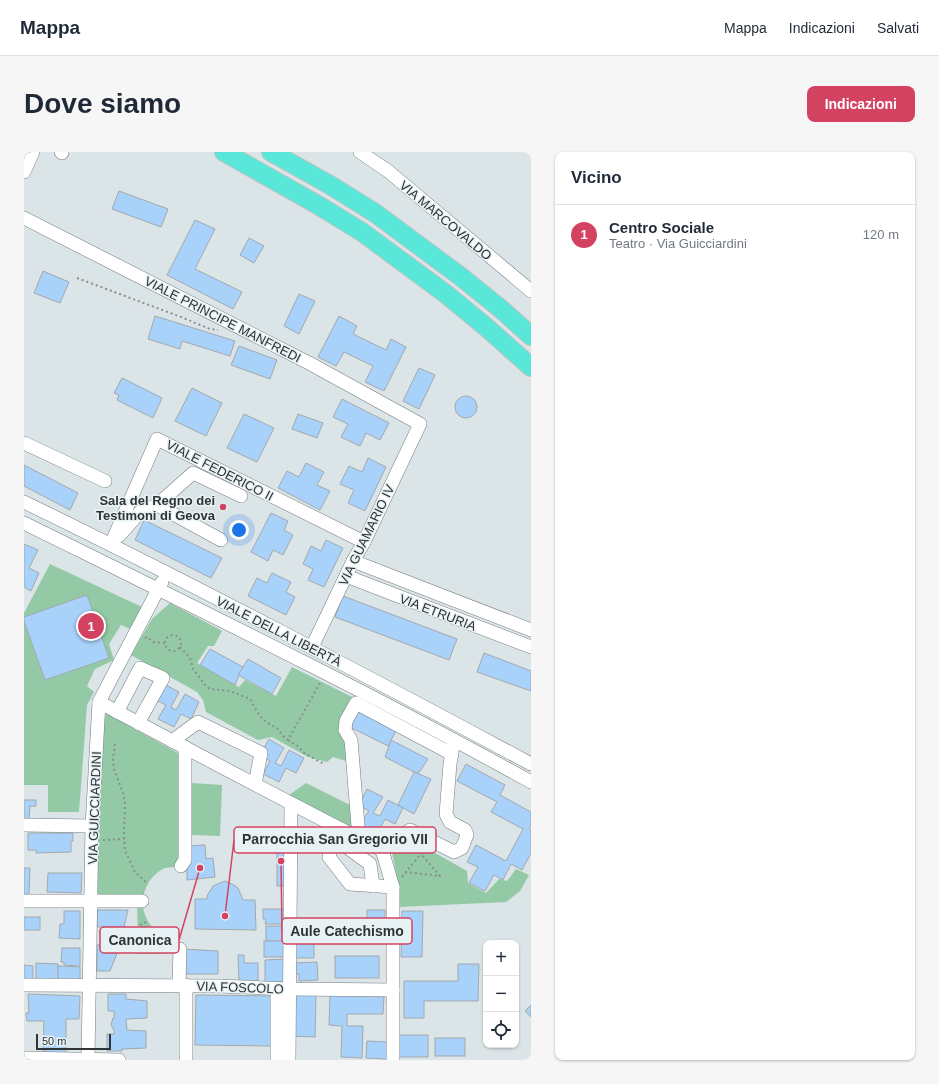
<!DOCTYPE html>
<html lang="it">
<head>
<meta charset="utf-8">
<style>
  :root { --surface:#fff; --page:#f6f6f7; --text:#1f2937; --muted:#747a83; --line:#e0e1e3; --accent:#d34361 }
  body { margin:0; font-family:Helvetica,sans-serif; background:var(--page); color:var(--text) }
  .controls { position:absolute; right:12px; bottom:12px; display:grid; overflow:hidden; border-radius:8px; box-shadow:0 1px 3px #0004 }
  .controls button { width:36px; height:36px; display:grid; place-items:center; padding:0; border:0; border-bottom:1px solid var(--line); background:var(--surface); color:var(--text); font:20px sans-serif }
  .scale { position:absolute; left:12px; bottom:10px; width:75px; box-sizing:border-box; padding-left:4px; border:2px solid #303435; border-top:0; font-size:11px; line-height:14px; white-space:nowrap; color:#303435; -webkit-text-stroke:3px #e8f1f4; paint-order:stroke }
  .you { position:absolute; left:215px; top:378px; width:14px; height:14px; margin:-10px; border:3px solid #fff; border-radius:50%; background:#1a73e8; box-shadow:0 0 0 6px #1a73e833 }
  .badge { display:grid; place-items:center; width:26px; height:26px; border-radius:50%; background:var(--accent); color:#fff; font-size:13px; font-weight:700 }
  .pin { position:absolute; translate:-50% -50%; border:2px solid #fff; box-shadow:0 1px 4px #0006 }
  .list { margin:0; padding:0; list-style:none }
  h2 { display:flex; justify-content:space-between; align-items:center; height:52px; margin:0; padding:0 16px; font-size:17px }
  h2 small { font-size:13px; font-weight:400; color:var(--muted) }
  .list li { display:grid; grid-template-columns:26px 1fr auto; gap:12px; align-items:center; box-sizing:border-box; height:60px; padding:0 16px; border-top:1px solid var(--line) }
  .list b { display:block; font-size:15px; white-space:nowrap }
  .list p { margin:0; font-size:13px; white-space:nowrap; color:var(--muted) }
  .list em { font-size:13px; font-style:normal; color:var(--muted) }
  .icon { flex:none; width:22px; height:22px; fill:none; stroke:currentColor; stroke-width:2; stroke-linecap:round; stroke-linejoin:round }
  .map { position:relative; flex:none; width:507px; height:908px; overflow:hidden; border-radius:8px }
  header { display:flex; align-items:center; gap:24px; box-sizing:border-box; height:56px; padding:0 20px; background:var(--surface); border-bottom:1px solid var(--line) }
  header strong { font-size:19px }
  nav { display:flex; gap:22px; margin-inline-start:auto; font-size:14px }
  .intro { display:flex; align-items:center; justify-content:space-between; box-sizing:border-box; height:96px; padding:0 24px }
  h1 { margin:0; font-size:28px }
  .button { padding:10px 18px; border-radius:8px; background:var(--accent); color:#fff; font-size:14px; font-weight:700 }
  main { display:flex; gap:24px; padding:0 24px }
  aside { flex:1; background:var(--surface); border-radius:8px; box-shadow:0 1px 3px #0004 }
  .map>svg:first-child { display:block }
  .green { fill:#93caa5 }
  .building { fill:#a9d2fa; stroke:#a2a8ae }
  .lines { fill:none; stroke-linecap:round; stroke-linejoin:round }
  .minor-casing { stroke:#757d80; stroke-width:14 }
  .highway-casing { stroke:#c1c2c2; stroke-width:20 }
  .path { stroke:#888f91; stroke-width:2; stroke-dasharray:2 3; stroke-linecap:butt }
  .minor { stroke:#fff; stroke-width:13 }
  .highway { stroke:#59e7d9; stroke-width:18 }
  .poi-dot { fill:#d34361; stroke:#e8f1f4; stroke-width:1.5 }
  .labels { text-anchor:middle; stroke-width:3; stroke-linejoin:round; paint-order:stroke }
  .street-label { font-size:13px; fill:#303435; stroke:#e8f1f4 }
  .poi-label { font-size:13px; font-weight:bold; fill:#303435; stroke:#e8f1f4; text-anchor:end }
  .leader { fill:none; stroke:#d34361; stroke-width:1.5 }
  .callout-dot { fill:#d34361; stroke:#e8f1f4; stroke-width:1.5 }
  .callout { fill:#e8f1f4; stroke:#d34361; stroke-width:1.5 }
  .callout-label { font-size:14px; text-anchor:middle; font-weight:bold; fill:#303435 }
</style>
</head>
<body>
<header>
<strong>Mappa</strong>
<nav><a>Mappa</a><a>Indicazioni</a><a>Salvati</a></nav>
</header>
<div class="intro"><h1>Dove siamo</h1><a class="button">Indicazioni</a></div>
<main>
<div class="map">
<svg width="507" height="908" viewBox="0 0 507 908">
  <rect width="100%" height="100%" fill="#dbe4e7"/>
  <g class="green">
    <polygon points="26,412 118,455 106,477 97,473 85,492 90,508 71,517 63,534 70,540 63,553 55,660 24,660 24,633 0,633 0,461"/>
    <polygon points="146,451 198,479 190,494 184,494 173,511 215,535 221,528 252,544 268,515 330,546 326,592 322,609 309,605 303,610 284,605 248,585 234,588 182,560 179,548 173,540 107,503 128,467"/>
    <path d="M82,561L154,601V715C150,715 145,715 141,716C134,719 129,724 125,730C110,753 124,785 153,787L152,801L114,802L113,746L69,747L78,584Z"/>
    <polygon points="168,631 198,633 196,684 168,683"/>
    <polygon points="282,631 330,655 328,677 265,643"/>
    <polygon points="388,688 443,719 444,731 462,741 475,727 483,729 492,717 505,723 496,739 482,750 376,755 374,731 368,700"/>
  </g>
  <g class="building">
    <polygon points="95,39 144,57 137,75 88,57"/>
    <polygon points="171,68 191,77 171,117 218,140 209,157 143,123"/>
    <polygon points="225,86 240,94 230,111 216,103"/>
    <polygon points="19,119 45,130 36,151 10,141"/>
    <polygon points="275,142 291,149 275,182 260,174"/>
    <polygon points="131,164 211,189 206,204 158,189 156,197 124,187"/>
    <polygon points="315,164 333,174 329,182 362,198 367,187 382,195 360,239 341,230 349,214 320,200 312,214 294,205"/>
    <polygon points="215,194 253,208 246,227 207,213"/>
    <polygon points="395,216 411,223 395,257 379,249"/>
    <polygon points="98,226 138,246 129,266 93,248 95,243 90,241"/>
    <polygon points="168,236 198,251 182,284 151,269"/>
    <circle cx="442" cy="255" r="11"/>
    <polygon points="318,247 365,271 356,288 342,281 336,294 317,285 324,272 309,265"/>
    <polygon points="220,262 250,276 233,310 203,296"/>
    <polygon points="274,262 299,271 293,286 268,277"/>
    <polygon points="344,306 362,315 341,359 324,351 330,338 316,332 325,314 338,320"/>
    <polygon points="282,311 300,320 293,333 306,339 296,358 254,336 263,319 275,325"/>
    <polygon points="0,313 54,341 46,358 0,334"/>
    <polygon points="247,361 264,369 260,378 269,383 259,403 249,398 244,409 227,400"/>
    <polygon points="120,368 198,406 187,426 111,388"/>
    <polygon points="302,388 319,396 300,435 284,428 289,417 279,412 287,394 297,399"/>
    <polygon points="0,392 14,398 5,416 15,421 7,439 0,435"/>
    <polygon points="248,421 267,430 262,440 271,445 262,463 224,444 233,426 243,431"/>
    <polygon points="63,443 85,506 21,528 0,469 0,465"/>
    <polygon points="319,444 433,487 425,508 311,465"/>
    <polygon points="186,497 219,515 211,533 176,513"/>
    <polygon points="460,501 507,519 507,539 453,520"/>
    <polygon points="224,507 257,526 248,542 214,523"/>
    <polygon points="140,532 155,540 147,555 152,558 161,542 175,550 167,567 157,562 150,575 134,567 142,553 132,548"/>
    <polygon points="333,556 373,577 364,594 324,574"/>
    <polygon points="245,587 260,596 251,611 257,614 265,598 280,606 272,621 262,616 255,630 239,622 246,609 236,603"/>
    <polygon points="367,588 404,607 394,622 361,605"/>
    <polygon points="442,612 481,633 476,643 507,660 507,673 505,677 507,678 507,701 498,718 487,712 479,728 470,723 461,739 445,731 454,715 443,710 452,693 482,709 499,677 467,660 473,650 433,629"/>
    <polygon points="390,620 407,627 390,662 374,653"/>
    <polygon points="343,637 359,645 349,661 356,664 364,648 379,656 371,672 361,667 353,682 336,672 345,659 335,653"/>
    <polygon points="0,648 12,648 12,654 6,654 5,667 0,667"/>
    <polygon points="4,681 49,681 49,689 47,689 47,700 12,701 12,698 4,698"/>
    <rect x="253" y="685" width="8" height="49"/>
    <polygon points="181,693 182,707 189,706 191,725 163,728 163,694"/>
    <polygon points="0,716 6,716 5,742 0,742"/>
    <polygon points="24,721 58,721 57,741 23,740"/>
    <polygon points="201,729 208,732 214,736 219,748 231,748 232,778 171,777 171,747 183,747 183,744 189,734"/>
    <polygon points="239,757 261,757 261,772 241,772 242,767 239,767"/>
    <polygon points="73,758 104,758 100,775 73,775"/>
    <rect x="343" y="758" width="18" height="18"/>
    <polygon points="40,759 56,759 56,787 35,786 36,772 40,772"/>
    <polygon points="378,759 399,759 398,805 377,805"/>
    <rect x="0" y="765" width="16" height="13"/>
    <rect x="242" y="774" width="17" height="15"/>
    <rect x="271" y="788" width="19" height="18"/>
    <rect x="240" y="789" width="20" height="16"/>
    <polygon points="73,793 96,794 86,819 73,819"/>
    <polygon points="38,796 56,796 56,814 40,813 40,810 37,810"/>
    <polygon points="159,797 194,799 194,822 159,822"/>
    <polygon points="214,803 220,803 220,811 234,811 234,829 215,829"/>
    <rect x="311" y="804" width="44" height="22"/>
    <polygon points="261,807 262,830 241,830 241,808"/>
    <polygon points="293,810 294,828 275,829 275,822 270,822 270,811"/>
    <polygon points="12,811 34,812 34,828 12,827"/>
    <polygon points="434,812 455,812 454,849 400,849 400,866 380,866 380,829 434,829"/>
    <polygon points="0,813 9,814 9,829 0,828"/>
    <polygon points="34,814 56,815 56,828 34,828"/>
    <polygon points="4,842 56,844 55,867 42,867 42,902 19,901 20,869 3,869 2,861 5,861"/>
    <polygon points="84,842 102,842 102,847 123,849 123,866 102,867 103,878 122,879 122,896 98,897 98,899 83,899 83,882 90,882 90,877 89,877 87,872 89,866 90,866 90,859 84,859"/>
    <polygon points="268,842 292,842 291,885 267,884"/>
    <polygon points="172,843 249,844 248,894 171,893"/>
    <polygon points="306,843 360,845 359,862 323,862 323,874 339,874 338,906 317,905 318,874 305,873"/>
    <polygon points="507,853 507,865 501,859"/>
    <rect x="372" y="883" width="32" height="22"/>
    <rect x="411" y="886" width="30" height="18"/>
    <polygon points="343,889 364,890 363,907 342,906"/>
  </g>
  <g class="lines">
    <g class="minor-casing">
      <g id="minor">
        <polyline points="37,0 38,1"/>
        <polyline points="336,0 364,19 507,139"/>
        <polyline points="0,20 9,0"/>
        <polyline points="0,66 285,211 396,272 340,390 329,409 288,495"/>
        <polyline points="0,291 81,329"/>
        <path d="M0,350C171,433 339,522 507,612"/>
        <path d="M0,371C170,455 341,538 507,630"/>
        <polyline points="95,384 116,360 133,353"/>
        <polyline points="197,388 133,353 169,321 217,344"/>
        <polyline points="87,392 133,287 340,390"/>
        <polyline points="329,409 507,478"/>
        <polyline points="322,424 507,495"/>
        <path d="M75,550C169,600 263,650 358,698"/>
        <polyline points="93,560 116,516 139,526 114,571"/>
        <polyline points="148,589 174,570 237,601 231,632"/>
        <polyline points="0,673 68,674"/>
        <polyline points="322,680 317,691 307,695 305,705 326,732 369,735"/>
        <polyline points="335,686 327,588 321,578 322,569 332,551 428,602"/>
        <polyline points="317,691 346,712 349,734"/>
        <polyline points="358,698 386,678 430,700 438,696 443,683 441,678 426,670 422,662 426,612 429,593"/>
        <polyline points="358,698 369,735 369,908"/>
        <polyline points="157,714 161,708 161,595"/>
        <polyline points="0,749 118,749"/>
        <polyline points="0,833 195,834 265,837 369,838"/>
        <polyline points="155,833 156,797"/>
        <polyline points="0,906 95,908"/>
        <polyline points="64,907 68,674 75,550 138,430"/>
        <polyline points="162,908 162,833"/>
        <polyline points="253,908 253,837"/>
        <polyline points="265,908 267,652"/>
      </g>
    </g>
    <g class="highway-casing">
      <g id="highway">
        <polyline points="200,0 294,53 338,80 422,142 462,175 507,215"/>
        <polyline points="247,0 306,33 351,61 436,124 477,157 507,184"/>
      </g>
    </g>
    <g class="path">
      <polyline points="53,126 157,165 186,177 194,178"/>
      <circle cx="149" cy="491" r="8"/>
      <polyline points="121,486 123,485 129,490 140,491"/>
      <polyline points="156,495 166,506 169,517 182,534 186,537 206,539 226,547 235,563 243,571 253,576 259,584 264,588 296,531"/>
      <polyline points="264,588 274,594 280,601 300,612"/>
      <polyline points="91,592 89,607 90,617 99,641 101,652 100,685 101,699 111,720 124,732"/>
      <polyline points="79,688 100,687"/>
      <polyline points="381,720 416,724 397,702"/>
      <polyline points="378,725 400,698"/>
      <polyline points="116,798 115,775 118,771 123,770"/>
    </g>
    <use href="#minor" class="minor"/>
    <use href="#highway" class="highway"/>
  </g>
  <circle class="poi-dot" cx="199" cy="355" r="4"/>
  <g class="labels">
    <g class="street-label">
      <text transform="translate(422 68) rotate(40)" y="5">VIA MARCOVALDO</text>
      <text transform="translate(199 167) rotate(27)" y="5">VIALE PRINCIPE MANFREDI</text>
      <text transform="translate(196 318) rotate(27)" y="5">VIALE FEDERICO II</text>
      <text transform="translate(342 383) rotate(-64)" y="5">VIA GUAMARIO IV</text>
      <text transform="translate(414 460) rotate(21)" y="5">VIA ETRURIA</text>
      <text transform="translate(255 479) rotate(27)" y="5">VIALE DELLA LIBERTÀ</text>
      <text transform="translate(70 656) rotate(-88)" y="5">VIA GUICCIARDINI</text>
      <text transform="translate(216 835) rotate(2)" y="5">VIA FOSCOLO</text>
    </g>
    <g class="poi-label">
      <text x="191" y="353">Sala del Regno dei<tspan x="191" dy="15">Testimoni di Geova</tspan></text>
    </g>
  </g>
  <path class="leader" d="M201 764L210 688M257 709L258 779M176 716L155 788"/>
  <g class="callout-dot">
    <circle cx="201" cy="764" r="4"/>
    <circle cx="257" cy="709" r="4"/>
    <circle cx="176" cy="716" r="4"/>
  </g>
  <g class="callout">
    <rect x="210" y="675" width="202" height="26" rx="4"/>
    <rect x="258" y="766" width="130" height="26" rx="4"/>
    <rect x="76" y="775" width="79" height="26" rx="4"/>
  </g>
  <g class="callout-label">
    <text x="311" y="692">Parrocchia San Gregorio VII</text>
    <text x="323" y="784">Aule Catechismo</text>
    <text x="116" y="793">Canonica</text>
  </g>
</svg>
<div class="controls">
<button>+</button>
<button>−</button>
<button><svg class="icon" aria-label="locate" viewBox="0 0 24 24"><circle cx="12" cy="12" r="6"/><path d="M12 2v4M12 18v4M2 12h4M18 12h4"/></svg></button>
</div>
<div class="scale">50 m</div>
<div class="you"></div>
<div class="pin badge" style="left:67px;top:474px">1</div>
</div>
<aside>
<h2>Vicino<small></small></h2>
<ul class="list">
<li><span class="badge">1</span><div><b>Centro Sociale</b><p>Teatro · Via Guicciardini</p></div><em>120 m</em></li>
</ul>
</aside>
</main>
</body>
</html>
